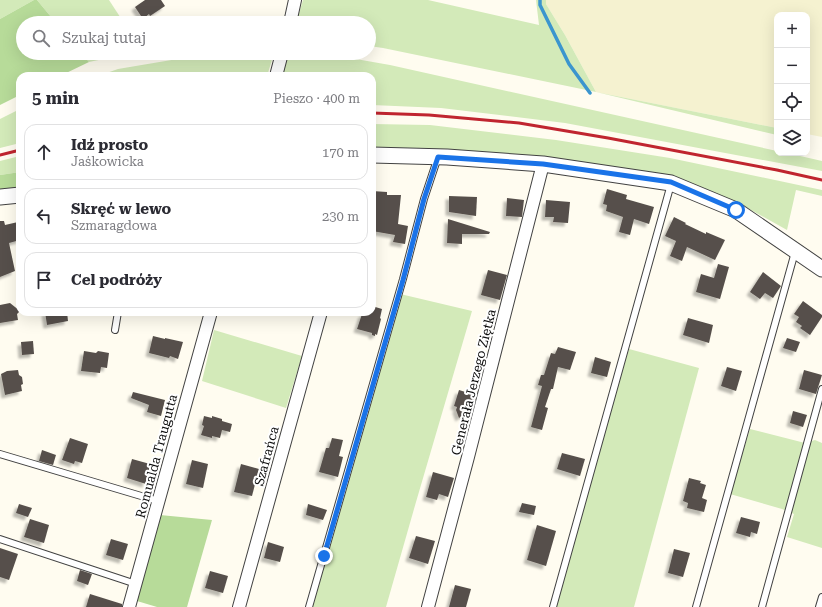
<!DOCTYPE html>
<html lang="pl">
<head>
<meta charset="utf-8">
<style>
  :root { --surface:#fff; --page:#f7f7f7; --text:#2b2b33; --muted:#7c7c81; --line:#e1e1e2 }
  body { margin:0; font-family:"Roboto Serif",serif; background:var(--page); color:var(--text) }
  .controls { position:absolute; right:12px; top:12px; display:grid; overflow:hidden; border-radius:8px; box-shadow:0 4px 16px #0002 }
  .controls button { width:36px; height:36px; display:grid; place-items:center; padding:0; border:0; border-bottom:1px solid var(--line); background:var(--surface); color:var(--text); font:20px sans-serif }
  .stop { position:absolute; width:12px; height:12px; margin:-9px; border:3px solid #1a73e8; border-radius:50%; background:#fff }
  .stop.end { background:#1a73e8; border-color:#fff; box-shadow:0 1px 4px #0008 }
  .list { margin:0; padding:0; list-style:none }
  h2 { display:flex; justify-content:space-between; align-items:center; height:52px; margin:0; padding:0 16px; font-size:17px }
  h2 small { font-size:13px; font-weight:400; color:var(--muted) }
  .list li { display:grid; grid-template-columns:26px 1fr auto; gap:12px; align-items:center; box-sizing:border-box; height:56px; margin:0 8px 8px; padding:0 8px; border:1px solid var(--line); border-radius:12px }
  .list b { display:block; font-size:15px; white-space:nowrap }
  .list p { margin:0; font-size:13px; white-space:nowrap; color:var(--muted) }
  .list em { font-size:13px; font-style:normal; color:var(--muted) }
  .icon { flex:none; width:22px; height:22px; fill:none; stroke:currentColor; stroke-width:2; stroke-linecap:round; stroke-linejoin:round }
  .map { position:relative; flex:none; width:822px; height:607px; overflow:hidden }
  .search { position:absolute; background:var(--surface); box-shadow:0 4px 16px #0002; left:16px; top:16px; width:360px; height:44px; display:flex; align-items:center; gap:10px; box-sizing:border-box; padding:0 14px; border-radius:22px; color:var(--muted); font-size:15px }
  .panel { position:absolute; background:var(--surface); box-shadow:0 4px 16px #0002; left:16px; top:72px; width:360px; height:244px; border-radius:12px }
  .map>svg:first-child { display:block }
  .farmland { fill:#f5f2d0 }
  .green { fill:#d3eab9 }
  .forest { fill:#b7db99 }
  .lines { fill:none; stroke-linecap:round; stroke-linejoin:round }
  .stream { stroke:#3b95ce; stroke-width:3.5 }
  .building { fill:#57504b; filter:url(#shadow) }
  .service-casing { stroke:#424242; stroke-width:8 }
  .minor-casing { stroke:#424242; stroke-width:14 }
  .tertiary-casing { stroke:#424242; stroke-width:17 }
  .service { stroke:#fff; stroke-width:6 }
  .minor { stroke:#fff; stroke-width:12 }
  .tertiary { stroke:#fff; stroke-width:15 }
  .rail { stroke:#c0252f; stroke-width:3 }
  .route { stroke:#1a73e8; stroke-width:5 }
  .labels { text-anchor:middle; stroke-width:4; stroke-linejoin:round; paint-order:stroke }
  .street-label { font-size:13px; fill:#0f0f0f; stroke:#fff }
</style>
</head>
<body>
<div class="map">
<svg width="822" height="607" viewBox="0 0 822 607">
  <defs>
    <filter id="shadow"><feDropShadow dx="-3.5" dy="3.5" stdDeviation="1" flood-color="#0004"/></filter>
  </defs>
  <rect width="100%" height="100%" fill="#fffcf0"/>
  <polygon class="farmland" points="546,0 822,0 822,137 807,134 807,15 777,15 777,128 596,92 565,35 546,4"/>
  <g class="green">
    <polygon points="0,0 34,0 0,19"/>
    <polygon points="37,0 109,0 124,23 56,23"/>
    <polygon points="303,0 428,0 539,25 536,0 546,0 546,4 565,35 596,92 777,128 777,135 596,92 383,48 369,46 369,23 296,23"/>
    <polygon points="81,53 132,53 89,62"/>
    <polygon points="213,53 274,53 268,73 216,76 98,76 118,69"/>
    <polygon points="288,53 317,53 333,55 390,65 777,151 777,153 787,153 822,161 822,171 565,123 441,108 372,105 372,76 281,76"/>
    <polygon points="20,109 20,143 0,148 0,119"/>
    <polygon points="372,124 430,125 556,140 670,158 822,190 822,196 796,190 787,230 742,205 546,158 396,148 372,150"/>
    <polygon points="20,156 20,172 0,175 0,161"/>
    <polygon points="396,293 472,311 416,502 386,607 306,607"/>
    <polygon points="214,330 302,356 286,408 202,381"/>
    <polygon points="629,349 699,368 634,607 552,607"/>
    <polygon points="750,429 805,443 815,440 822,443 822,548 787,537 794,514 782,509 730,494"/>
  </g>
  <g class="forest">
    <polygon points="34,0 37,0 56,23 23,23 23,53 81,53 89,62 60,76 20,76 20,95 0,105 0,19"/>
    <polygon points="20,172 20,190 0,193 0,175"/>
    <polygon points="160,515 212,520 187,607 157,607 137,601"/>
  </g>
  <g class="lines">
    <polyline class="stream" points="540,0 540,5 569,64 590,93"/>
  </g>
  <g class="building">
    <polygon points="145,0 161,0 165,6 150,16 149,14 143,19 135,7"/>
    <polygon points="607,189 627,195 626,199 654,207 649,224 634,219 630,235 619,232 623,217 606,211 607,205 603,204"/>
    <polygon points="372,191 387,192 387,195 401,195 398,224 408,226 405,244 393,242 395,235 372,231"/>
    <polygon points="449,196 477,197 476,216 449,212"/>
    <polygon points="507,198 524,200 522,217 506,216"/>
    <polygon points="546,200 570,202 568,223 553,222 554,217 545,217"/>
    <polygon points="674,217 686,223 685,224 706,234 706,232 725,240 715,260 687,247 682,261 670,256 676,241 665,236"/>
    <polygon points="448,219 490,232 489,234 462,234 462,244 447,243"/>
    <polygon points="0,221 4,221 5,225 18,222 20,230 20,240 9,243 15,271 0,277"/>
    <polygon points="718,264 729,267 720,299 696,292 701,274 714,278"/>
    <polygon points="488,270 507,275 500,300 481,295"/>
    <polygon points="763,272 781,286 773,298 765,293 760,299 750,292"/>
    <polygon points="803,301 822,315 822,317 810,335 800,328 802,326 796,322 799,317 794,314"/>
    <polygon points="10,303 20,311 17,314 18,320 0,323 0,305"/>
    <polygon points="372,306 382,309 380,318 381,319 377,335 375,334 375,336 372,335 372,333 357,329 362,314 364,314 364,312 372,312"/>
    <polygon points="45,312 67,312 68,321 47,325"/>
    <polygon points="688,318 713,325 709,343 683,335"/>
    <polygon points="153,336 165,339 165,338 183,342 178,359 170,356 169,358 149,353"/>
    <polygon points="787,338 800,342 796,352 783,348"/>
    <polygon points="33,341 34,354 22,355 21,342"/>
    <polygon points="558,347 576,352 570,370 558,367 553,389 551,389 545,407 548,408 542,430 531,427 542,386 538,385 541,375 544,375 551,353 555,354"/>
    <polygon points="84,351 96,353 98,351 109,353 107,368 101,367 100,373 81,371"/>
    <polygon points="595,357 611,362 607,377 591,373"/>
    <polygon points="727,367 742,371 736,391 721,386"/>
    <polygon points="18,370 19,375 22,377 23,384 21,385 22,391 5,395 1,374 7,371"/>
    <polygon points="804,370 822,375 816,394 799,389"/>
    <polygon points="459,390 475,395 469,417 463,415 459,418 456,410 457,407 454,406"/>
    <polygon points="133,392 165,400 161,416 147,412 149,405 131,398"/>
    <polygon points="793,411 807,415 803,427 790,423"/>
    <polygon points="204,416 212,418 212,416 222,419 222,421 232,424 230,432 222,430 220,438 212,436 212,438 201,435 204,426 202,425"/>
    <polygon points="70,438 88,444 82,463 75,461 74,464 62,460"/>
    <polygon points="332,438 343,440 339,456 343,457 338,477 319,472 326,448 329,448"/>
    <polygon points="42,450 56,455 53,465 39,461"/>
    <polygon points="562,453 585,459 580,476 557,469"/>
    <polygon points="132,459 150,464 146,484 127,478"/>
    <polygon points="192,460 208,464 203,488 186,484"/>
    <polygon points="241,464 259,469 252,496 234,492"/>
    <polygon points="433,472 454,478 448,497 439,494 437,500 426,497"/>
    <polygon points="689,478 701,481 700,483 706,485 702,498 707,500 704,512 687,508 688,503 683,501"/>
    <polygon points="522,503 536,506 534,515 519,512"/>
    <polygon points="19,504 32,508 28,517 16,513"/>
    <polygon points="308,504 327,510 323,520 306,515"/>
    <polygon points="741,517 760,522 757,534 751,532 750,537 736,533"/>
    <polygon points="30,519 49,525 44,543 24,537"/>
    <polygon points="537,525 556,531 546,566 527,560"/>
    <polygon points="416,536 435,541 428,564 409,558"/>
    <polygon points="111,539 128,544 123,560 106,555"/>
    <polygon points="268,542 284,547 280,562 264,558"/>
    <polygon points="0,548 18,554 9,580 0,577"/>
    <polygon points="674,549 690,553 683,577 668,573"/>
    <polygon points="80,570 92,574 88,585 77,581"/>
    <polygon points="210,571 228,576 223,593 205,588"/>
    <polygon points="455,585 471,589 466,607 449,607"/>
    <polygon points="90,594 122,604 122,607 86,607"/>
  </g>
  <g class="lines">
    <g class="service-casing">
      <g id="service">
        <polyline points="115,330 118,312"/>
        <polyline points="0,454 158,501"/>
        <polyline points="0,539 136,584"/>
        <polyline points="309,607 403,279 424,199 438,157"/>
        <polyline points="553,607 671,184"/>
        <polyline points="696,607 795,252"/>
        <polyline points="762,607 822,389"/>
        <polyline points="819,607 822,597"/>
      </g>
    </g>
    <g class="minor-casing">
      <g id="minor">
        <polyline points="290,23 295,0"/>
        <polyline points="276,76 282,53"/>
        <polyline points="129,607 211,312"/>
        <polyline points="239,607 321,312"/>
        <polyline points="428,607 468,457 543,164"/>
      </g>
    </g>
    <g class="tertiary-casing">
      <g id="tertiary">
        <polyline points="372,155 447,157 543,164 671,183 736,210 822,269"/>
        <polyline points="0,197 20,195"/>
      </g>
    </g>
    <use href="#service" class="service"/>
    <use href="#minor" class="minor"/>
    <use href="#tertiary" class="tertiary"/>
    <g class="rail">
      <polyline points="372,113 429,115 519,123 608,138 777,170 822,180"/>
      <polyline points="0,155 20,150"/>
    </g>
  </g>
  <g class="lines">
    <polyline class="route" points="324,556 403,280 424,199 438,157 543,164 671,182 736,210"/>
  </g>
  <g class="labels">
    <g class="street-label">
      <text transform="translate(473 382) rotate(-76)" y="5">Generała Jerzego Ziętka</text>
      <text transform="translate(156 456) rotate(-75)" y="5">Romualda Traugutta</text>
      <text transform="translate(266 456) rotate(-75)" y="5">Szafrańca</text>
    </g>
  </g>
</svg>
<div class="controls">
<button>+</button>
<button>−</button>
<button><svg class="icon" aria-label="locate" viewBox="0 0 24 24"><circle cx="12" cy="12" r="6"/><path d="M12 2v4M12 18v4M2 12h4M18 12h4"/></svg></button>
<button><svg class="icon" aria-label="layers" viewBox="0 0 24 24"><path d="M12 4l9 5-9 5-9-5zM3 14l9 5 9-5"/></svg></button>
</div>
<div class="stop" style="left:736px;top:210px"></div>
<div class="stop end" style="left:324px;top:556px"></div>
<div class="search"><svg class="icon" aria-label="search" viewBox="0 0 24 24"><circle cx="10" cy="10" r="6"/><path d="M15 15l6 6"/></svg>Szukaj tutaj</div>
<section class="panel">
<h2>5 min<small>Pieszo · 400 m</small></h2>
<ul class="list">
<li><svg class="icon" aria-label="ahead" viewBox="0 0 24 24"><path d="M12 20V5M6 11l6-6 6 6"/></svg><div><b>Idź prosto</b><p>Jaśkowicka</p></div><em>170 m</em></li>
<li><svg class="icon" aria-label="left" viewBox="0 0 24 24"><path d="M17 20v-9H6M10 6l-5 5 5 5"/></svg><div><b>Skręć w lewo</b><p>Szmaragdowa</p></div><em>230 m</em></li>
<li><svg class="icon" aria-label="arrive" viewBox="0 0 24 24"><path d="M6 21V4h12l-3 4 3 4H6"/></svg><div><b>Cel podróży</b></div></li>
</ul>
</section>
</div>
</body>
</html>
